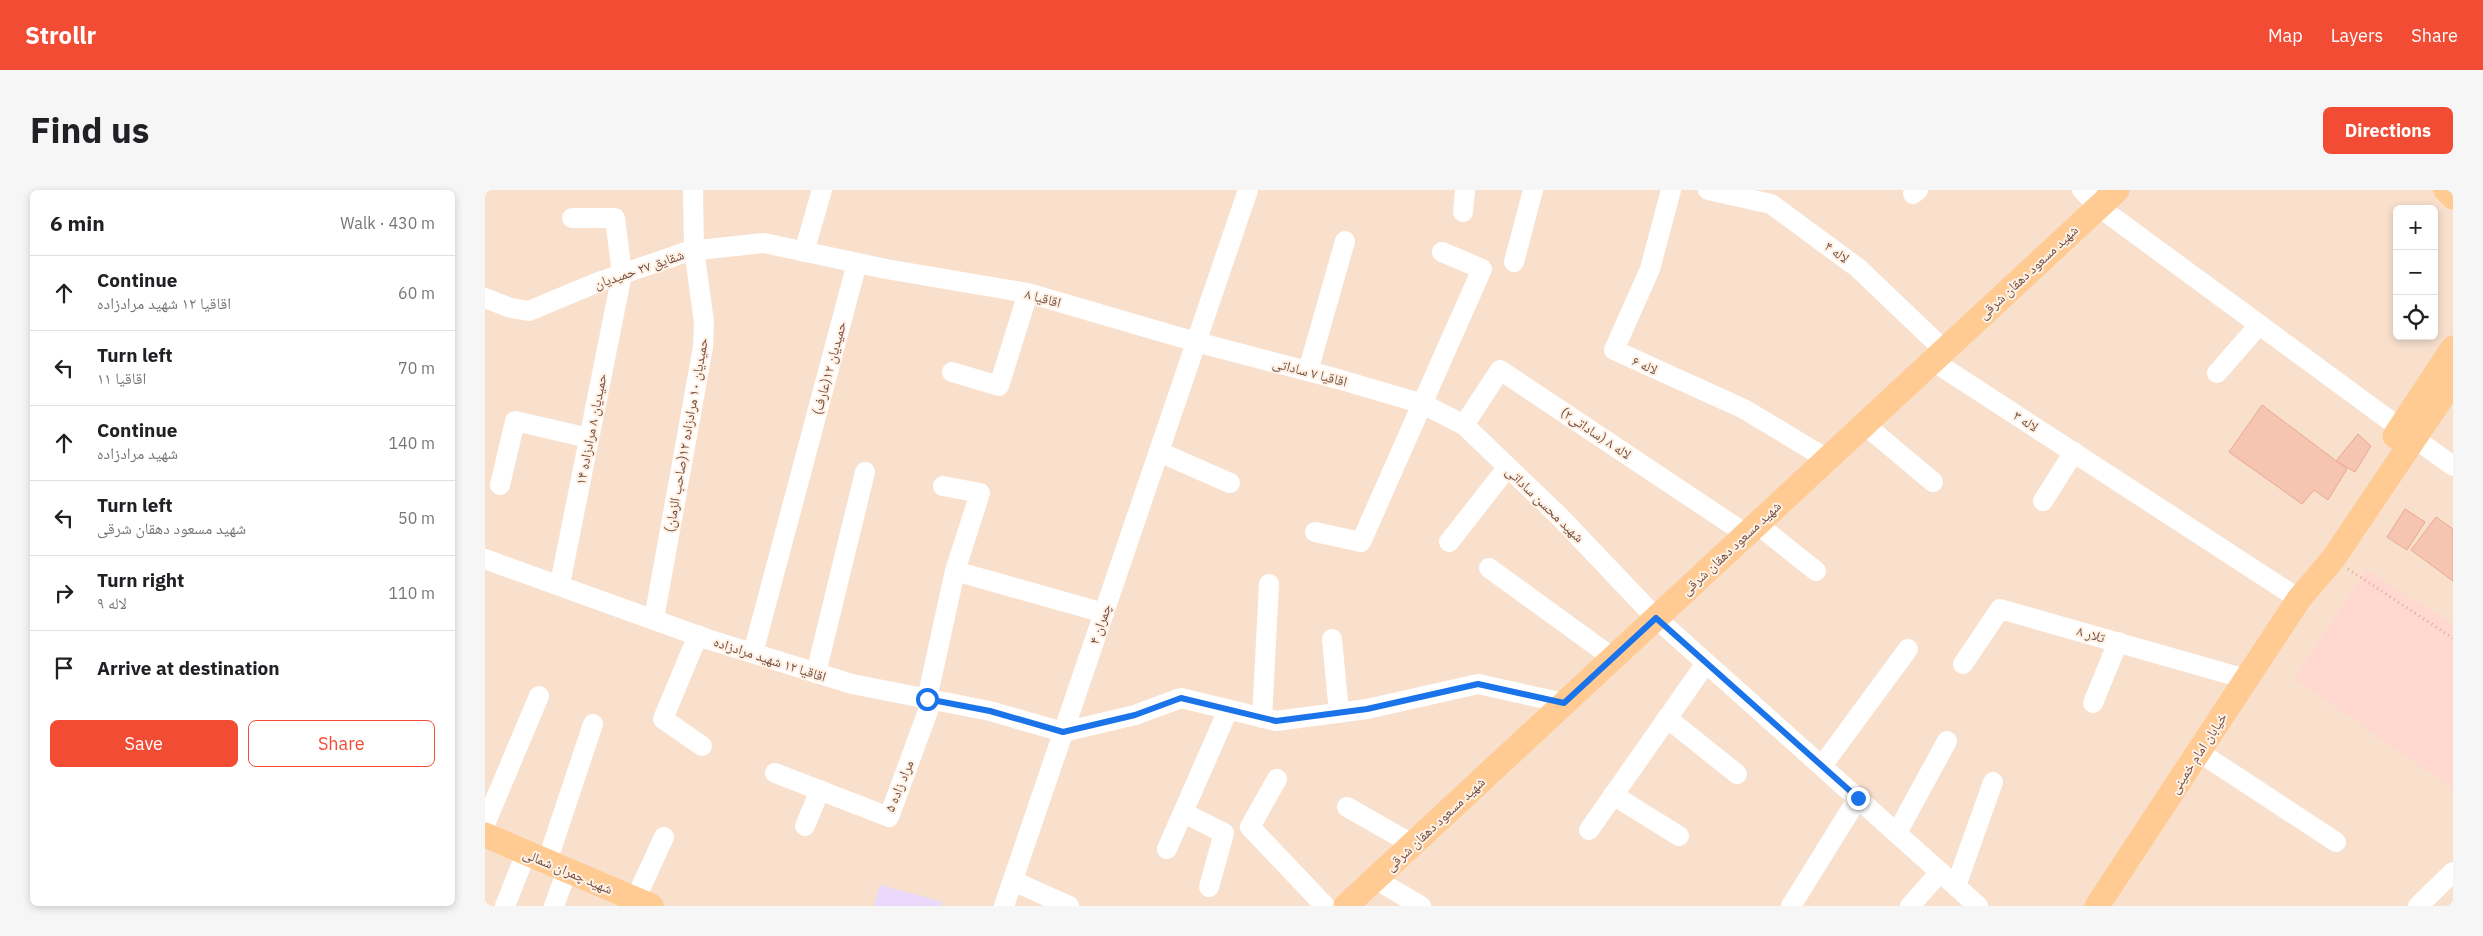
<!DOCTYPE html>
<html lang="en">
<head>
<meta charset="utf-8">
<style>
  :root { --surface:#fff; --page:#f6f6f6; --text:#202124; --muted:#757577; --line:#e0e0e0; --accent:#f34c35 }
  body { margin:0; font-family:"IBM Plex Sans","Noto Naskh Arabic",sans-serif; background:var(--page); color:var(--text) }
  .controls { position:absolute; right:15px; top:15px; display:grid; overflow:hidden; border-radius:8px; box-shadow:0 2px 8px #0003 }
  .controls button { width:45px; height:45px; display:grid; place-items:center; padding:0; border:0; border-bottom:1px solid var(--line); background:var(--surface); color:var(--text); font:25px sans-serif }
  .stop { position:absolute; width:15px; height:15px; margin:-11px; border:4px solid #1a73e8; border-radius:50%; background:#fff }
  .stop.end { background:#1a73e8; border-color:#fff; box-shadow:0 1px 5px #0008 }
  .list { margin:0; padding:0; list-style:none }
  h2 { display:flex; justify-content:space-between; align-items:center; height:65px; margin:0; padding:0 20px; font-size:21px }
  h2 small { font-size:16px; font-weight:400; color:var(--muted) }
  .list li { display:grid; grid-template-columns:32px 1fr auto; gap:15px; align-items:center; box-sizing:border-box; height:75px; padding:0 20px; border-top:1px solid var(--line) }
  .list b { display:block; font-size:19px; white-space:nowrap }
  .list p { margin:0; font-size:16px; white-space:nowrap; color:var(--muted) }
  .list em { font-size:16px; font-style:normal; color:var(--muted) }
  .actions { display:flex; gap:10px; padding:15px 20px }
  .actions a { flex:1; padding:11px 0; border:1px solid var(--accent); border-radius:8px; text-align:center; font-size:18px; color:var(--accent) }
  .actions .main { background:var(--accent); color:#fff }
  .icon { flex:none; width:28px; height:28px; fill:none; stroke:currentColor; stroke-width:2; stroke-linecap:round; stroke-linejoin:round }
  .map { position:relative; flex:none; width:1968px; height:716px; overflow:hidden; border-radius:8px }
  header { display:flex; align-items:center; gap:30px; box-sizing:border-box; height:70px; padding:0 25px; background:var(--accent); color:#fff }
  header strong { font-size:24px }
  nav { display:flex; gap:28px; margin-inline-start:auto; font-size:18px }
  .intro { display:flex; align-items:center; justify-content:space-between; box-sizing:border-box; height:120px; padding:0 30px }
  h1 { margin:0; font-size:35px }
  .button { padding:12px 22px; border-radius:8px; background:var(--accent); color:#fff; font-size:18px; font-weight:700 }
  main { display:flex; gap:30px; padding:0 30px }
  aside { flex:1; background:var(--surface); border-radius:8px; box-shadow:0 2px 8px #0003 }
  .map>svg:first-child { display:block }
  .residential { fill:#f8e0cd; fill-rule:evenodd }
  .commercial { fill:#ffd8cf }
  .education { fill:#ead9fa }
  .building { fill:#f6c5b1; stroke:#e9a990 }
  .lines { fill:none; stroke-linecap:round; stroke-linejoin:round }
  .path { stroke:#daa995; stroke-width:3; stroke-dasharray:1 4; stroke-linecap:butt }
  .minor { stroke:#fff; stroke-width:20 }
  .major { stroke:#ffcb92; stroke-width:25 }
  .route { stroke:#1a73e8; stroke-width:6 }
  .labels { text-anchor:middle; stroke-width:4; stroke-linejoin:round; paint-order:stroke }
  .street-label { font-size:14px; fill:#745043; stroke:#fff1e4 }
</style>
</head>
<body>
<header>
<strong>Strollr</strong>
<nav><a>Map</a><a>Layers</a><a>Share</a></nav>
</header>
<div class="intro"><h1>Find us</h1><a class="button">Directions</a></div>
<main>
<aside>
<h2>6 min<small>Walk · 430 m</small></h2>
<ul class="list">
<li><svg class="icon" aria-label="ahead" viewBox="0 0 24 24"><path d="M12 20V5M6 11l6-6 6 6"/></svg><div><b>Continue</b><p>اقاقیا ۱۲ شهید مرادزاده</p></div><em>60 m</em></li>
<li><svg class="icon" aria-label="left" viewBox="0 0 24 24"><path d="M17 20v-9H6M10 6l-5 5 5 5"/></svg><div><b>Turn left</b><p>اقاقیا ۱۱</p></div><em>70 m</em></li>
<li><svg class="icon" aria-label="ahead" viewBox="0 0 24 24"><path d="M12 20V5M6 11l6-6 6 6"/></svg><div><b>Continue</b><p>شهید مرادزاده</p></div><em>140 m</em></li>
<li><svg class="icon" aria-label="left" viewBox="0 0 24 24"><path d="M17 20v-9H6M10 6l-5 5 5 5"/></svg><div><b>Turn left</b><p>شهید مسعود دهقان شرقی</p></div><em>50 m</em></li>
<li><svg class="icon" aria-label="right" viewBox="0 0 24 24"><path d="M7 20v-9h11M14 6l5 5-5 5"/></svg><div><b>Turn right</b><p>لاله ۹</p></div><em>110 m</em></li>
<li><svg class="icon" aria-label="arrive" viewBox="0 0 24 24"><path d="M6 21V4h12l-3 4 3 4H6"/></svg><div><b>Arrive at destination</b></div></li>
</ul>
<div class="actions"><a class="main">Save</a><a>Share</a></div>
</aside>
<div class="map">
<svg width="1968" height="716" viewBox="0 0 1968 716">
  <rect width="100%" height="100%" fill="#feeddc"/>
  <path class="residential" d="M0,0H1968V716H0ZM1912,19H1949V146H1912Z"/>
  <polygon class="commercial" points="1881,380 1968,434 1968,599 1809,488"/>
  <polygon class="education" points="395,695 458,712 455,716 389,716"/>
  <g class="building">
    <polygon points="1777,215 1862,279 1843,310 1829,300 1817,314 1744,262"/>
    <polygon points="1873,244 1886,256 1870,282 1851,271"/>
    <polygon points="1920,319 1940,332 1922,360 1902,347"/>
    <polygon points="1951,327 1968,339 1968,391 1926,360"/>
  </g>
  <g class="lines">
    <polyline class="path" points="1863,379 1968,448"/>
    <g class="minor">
      <polyline points="1186,0 1165,79 1129,160 1259,219 1342,269"/>
      <polyline points="1223,0 1286,14 1373,78 1459,160"/>
      <polyline points="1597,0 1614,17 1915,238"/>
      <polyline points="1428,4 1433,0"/>
      <polyline points="978,22 980,0"/>
      <polyline points="319,62 337,0"/>
      <polyline points="1029,72 1048,0"/>
      <polyline points="0,108 26,118 44,121 111,93 204,61 279,53 401,79 543,103 711,152 853,189 938,214 979,235 1074,326 1171,428 1493,716"/>
      <polyline points="1448,171 1814,409"/>
      <polyline points="823,181 860,51"/>
      <polyline points="467,182 514,196 543,103"/>
      <polyline points="1732,183 1774,135"/>
      <polyline points="1379,234 1448,292"/>
      <polyline points="979,235 1015,180 1261,344"/>
      <polyline points="1929,248 1968,276"/>
      <polyline points="674,262 745,293"/>
      <polyline points="15,295 30,231 104,248"/>
      <polyline points="1558,311 1589,262"/>
      <polyline points="1272,334 1331,381"/>
      <polyline points="830,342 876,352 997,79 957,62"/>
      <polyline points="964,352 1022,278"/>
      <polyline points="0,369 222,449 367,494 505,521 578,542 650,525 696,508 791,531 882,519 993,494 1079,513"/>
      <polyline points="1004,378 1128,468"/>
      <polyline points="470,381 619,423"/>
      <polyline points="75,394 137,84 130,28 87,28"/>
      <polyline points="169,429 218,157 219,132 209,60 208,0"/>
      <polyline points="213,445 178,529 217,556"/>
      <polyline points="847,449 854,523"/>
      <polyline points="268,463 372,73"/>
      <polyline points="1478,474 1515,419 1761,489"/>
      <polyline points="331,483 380,282"/>
      <polyline points="442,509 470,381 495,303 458,296"/>
      <polyline points="1608,513 1633,452"/>
      <polyline points="777,528 784,394"/>
      <polyline points="1182,528 1252,584"/>
      <polyline points="1714,562 1851,652"/>
      <polyline points="1337,576 1423,459"/>
      <polyline points="290,583 404,627 447,510"/>
      <polyline points="792,589 765,637 840,716"/>
      <polyline points="1128,605 1194,646"/>
      <polyline points="862,617 927,654"/>
      <polyline points="699,623 739,643 724,697"/>
      <polyline points="0,634 54,506"/>
      <polyline points="320,636 335,600"/>
      <polyline points="1104,640 1221,473"/>
      <polyline points="1412,643 1462,551"/>
      <polyline points="682,659 743,520"/>
      <polyline points="62,672 108,534"/>
      <polyline points="890,689 936,716"/>
      <polyline points="528,691 584,716"/>
      <polyline points="1471,696 1508,592"/>
      <polyline points="150,710 179,647"/>
      <polyline points="20,716 41,663"/>
      <polyline points="69,716 82,680"/>
      <polyline points="519,716 763,0"/>
      <polyline points="1306,716 1373,608"/>
      <polyline points="1425,716 1455,682"/>
      <polyline points="1933,716 1968,682"/>
    </g>
    <g class="major">
      <polyline points="1961,0 1968,7"/>
      <polyline points="1910,246 1968,158"/>
      <polyline points="0,645 166,716"/>
      <polyline points="861,716 1632,0"/>
      <polyline points="1612,716 1814,409 1848,369 1968,191"/>
    </g>
  </g>
  <g class="lines">
    <polyline class="route" points="442,509 505,521 578,542 650,525 696,508 791,531 882,519 993,494 1079,513 1171,428 1373,608"/>
  </g>
  <g class="labels">
    <g class="street-label">
      <text transform="translate(1352 62) rotate(36)" y="5">لاله ۴</text>
      <text transform="translate(154 79) rotate(-19)" y="5">شقایق ۲۷ حمیدیان</text>
      <text transform="translate(1543 82) rotate(-43)" y="5">شهید مسعود دهقان شرقی</text>
      <text transform="translate(558 108) rotate(15)" y="5">اقاقیا ۸</text>
      <text transform="translate(1160 175) rotate(24)" y="5">لاله ۶</text>
      <text transform="translate(344 178) rotate(-75)" y="5">حمیدیان ۱۲(عارف)</text>
      <text transform="translate(825 182) rotate(15)" y="5">اقاقیا ۷ ساداتی</text>
      <text transform="translate(1541 231) rotate(33)" y="5">لاله ۳</text>
      <text transform="translate(106 239) rotate(-79)" y="5">حمیدیان ۸ مرادزاده ۱۴</text>
      <text transform="translate(1111 243) rotate(34)" y="5">لاله ۸ (ساداتی۲)</text>
      <text transform="translate(201 245) rotate(-80)" y="5">حمیدیان ۱۰ مرادزاده ۱۲(صاحب الزمان)</text>
      <text transform="translate(1060 314) rotate(44)" y="5">شهید محسن ساداتی</text>
      <text transform="translate(1246 358) rotate(-43)" y="5">شهید مسعود دهقان شرقی</text>
      <text transform="translate(615 434) rotate(-71)" y="5">چمران ۴</text>
      <text transform="translate(1606 444) rotate(16)" y="5">تلار ۸</text>
      <text transform="translate(285 469) rotate(18)" y="5">اقاقیا ۱۲ شهید مرادزاده</text>
      <text transform="translate(1713 563) rotate(-57)" y="5">خیابان امام خمینی</text>
      <text transform="translate(414 596) rotate(-68)" y="5">مراد زاده ۵</text>
      <text transform="translate(950 634) rotate(-43)" y="5">شهید مسعود دهقان شرقی</text>
      <text transform="translate(83 681) rotate(23)" y="5">شهید چمران شمالی</text>
    </g>
  </g>
</svg>
<div class="controls">
<button>+</button>
<button>−</button>
<button><svg class="icon" aria-label="locate" viewBox="0 0 24 24"><circle cx="12" cy="12" r="6"/><path d="M12 2v4M12 18v4M2 12h4M18 12h4"/></svg></button>
</div>
<div class="stop" style="left:442px;top:509px"></div>
<div class="stop end" style="left:1373px;top:608px"></div>
</div>
</main>
</body>
</html>
